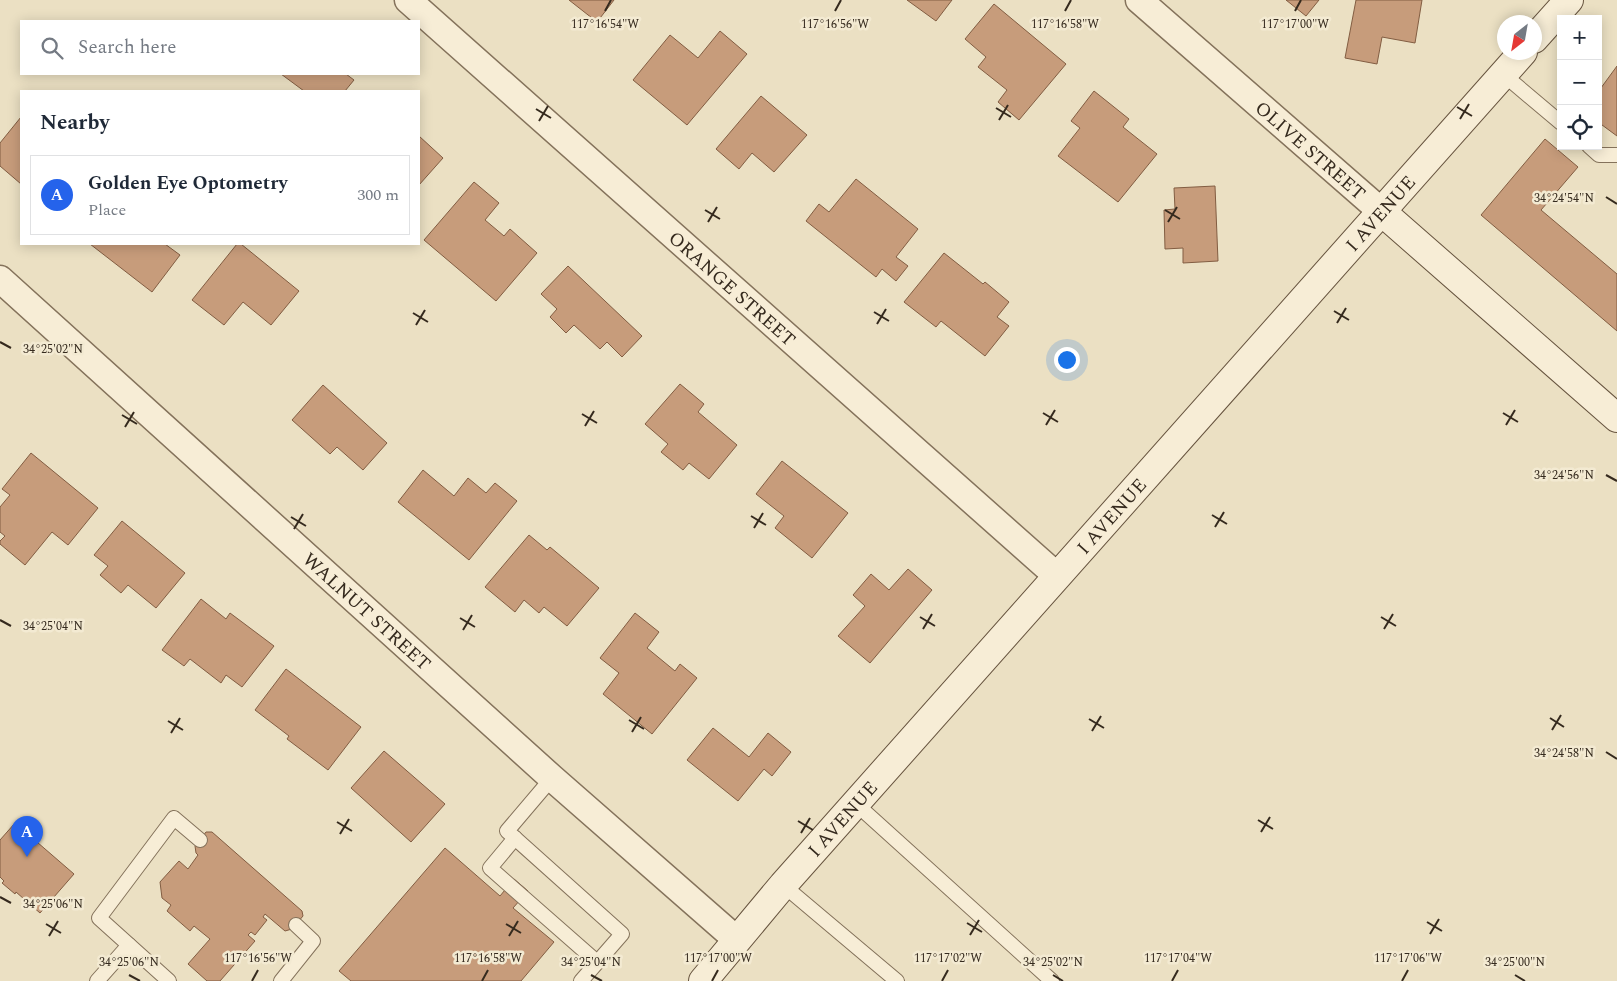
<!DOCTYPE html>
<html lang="en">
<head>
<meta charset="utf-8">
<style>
  :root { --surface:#fff; --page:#f2f2f3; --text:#1f2937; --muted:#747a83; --line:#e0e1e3; --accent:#2563eb }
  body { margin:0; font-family:Spectral,serif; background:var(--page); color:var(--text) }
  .controls { position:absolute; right:15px; top:15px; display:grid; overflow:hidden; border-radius:0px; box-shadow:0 2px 12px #0003 }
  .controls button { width:45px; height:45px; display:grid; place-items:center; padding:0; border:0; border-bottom:1px solid var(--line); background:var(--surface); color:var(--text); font:25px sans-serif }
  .compass { position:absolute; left:1497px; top:15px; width:45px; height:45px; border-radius:50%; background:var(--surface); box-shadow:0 2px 12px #0003; rotate:211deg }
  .you { position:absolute; left:1066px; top:359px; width:18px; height:18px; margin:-12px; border:4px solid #fff; border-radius:50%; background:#1a73e8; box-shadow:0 0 0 8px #1a73e833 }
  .badge { display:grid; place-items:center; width:32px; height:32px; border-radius:50%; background:var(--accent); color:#fff; font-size:16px; font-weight:700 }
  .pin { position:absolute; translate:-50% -41px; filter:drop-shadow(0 1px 2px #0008) }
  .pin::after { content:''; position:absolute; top:26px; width:18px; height:15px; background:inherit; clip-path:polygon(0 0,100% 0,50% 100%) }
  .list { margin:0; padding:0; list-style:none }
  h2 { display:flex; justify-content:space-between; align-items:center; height:65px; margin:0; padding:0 20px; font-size:21px }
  h2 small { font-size:16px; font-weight:400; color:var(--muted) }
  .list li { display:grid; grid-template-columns:32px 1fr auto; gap:15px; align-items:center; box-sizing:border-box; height:80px; margin:0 10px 10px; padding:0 10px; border:1px solid var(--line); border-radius:0px }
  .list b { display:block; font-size:19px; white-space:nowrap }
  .list p { margin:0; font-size:16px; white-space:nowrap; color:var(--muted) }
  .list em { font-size:16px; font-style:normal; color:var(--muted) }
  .icon { flex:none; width:28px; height:28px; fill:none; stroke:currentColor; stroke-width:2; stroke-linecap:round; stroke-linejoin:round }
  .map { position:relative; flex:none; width:1617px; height:981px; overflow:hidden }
  .search { position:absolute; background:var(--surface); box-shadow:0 2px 12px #0003; left:20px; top:20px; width:400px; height:55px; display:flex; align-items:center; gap:12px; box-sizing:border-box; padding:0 18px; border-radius:0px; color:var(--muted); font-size:19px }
  .panel { position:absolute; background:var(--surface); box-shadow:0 2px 12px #0003; left:20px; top:90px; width:400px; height:155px; border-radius:0px }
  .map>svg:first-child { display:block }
  .building { fill:#c79c7b; stroke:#825d42 }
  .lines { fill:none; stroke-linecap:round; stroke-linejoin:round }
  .lane-casing { stroke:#84725b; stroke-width:16 }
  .street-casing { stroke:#84725b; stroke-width:29 }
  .secondary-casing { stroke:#66533e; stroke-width:30 }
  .lane { stroke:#f7edd6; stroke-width:14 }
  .street { stroke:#f7edd6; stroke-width:26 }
  .secondary { stroke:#f7edd6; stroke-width:28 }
  .ticks { fill:none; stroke:#352a1e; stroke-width:2 }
  .labels { text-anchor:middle; stroke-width:5; stroke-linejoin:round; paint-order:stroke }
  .street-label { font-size:19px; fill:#352a1e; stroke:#f3ead2 }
  .ticks-label { font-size:12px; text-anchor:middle; fill:#352a1e; stroke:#f3ead2; stroke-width:5; stroke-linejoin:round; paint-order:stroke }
</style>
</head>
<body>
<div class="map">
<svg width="1617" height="981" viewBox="0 0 1617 981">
  <rect width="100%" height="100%" fill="#ebe0c3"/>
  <g class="building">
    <polygon points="569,0 614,0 597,22"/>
    <polygon points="907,0 952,0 936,21"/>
    <polygon points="1286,0 1319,0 1306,16"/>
    <polygon points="1356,0 1422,0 1415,43 1382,37 1377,64 1345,58"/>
    <polygon points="994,4 1066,64 1019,120 998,102 1007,90 978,67 986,57 965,39"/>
    <polygon points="720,31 747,54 687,125 633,80 670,35 698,58"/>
    <polygon points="1617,66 1617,136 1598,122 1598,92"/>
    <polygon points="281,74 346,74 354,80 345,91 304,91"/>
    <polygon points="1094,91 1129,119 1123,127 1157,154 1118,202 1058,156 1080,128 1071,121"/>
    <polygon points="761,96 807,135 774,172 752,153 739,169 716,149"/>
    <polygon points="21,117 21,184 0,166 0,143"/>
    <polygon points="419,136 443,158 419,185"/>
    <polygon points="1545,139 1578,167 1541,210 1617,274 1617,331 1481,215"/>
    <polygon points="856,179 918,229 896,257 908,266 896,281 882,269 876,277 806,221 819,204 829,212"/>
    <polygon points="474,182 499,203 485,220 504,236 510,229 537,253 496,301 424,240"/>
    <polygon points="1215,186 1218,261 1183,263 1183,248 1165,249 1164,210 1175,209 1174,188"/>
    <polygon points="90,244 165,244 180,255 152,292"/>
    <polygon points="237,244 241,244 299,291 271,325 243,302 224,325 192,300"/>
    <polygon points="944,253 983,284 985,282 1009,302 997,317 1009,326 985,356 941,321 936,327 904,302"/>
    <polygon points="568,266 642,336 622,357 607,342 600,349 574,325 566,333 550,317 557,309 541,294"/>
    <polygon points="680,384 704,404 698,412 737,445 709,479 689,463 683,470 661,452 668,444 645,424"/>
    <polygon points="323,385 387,443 363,470 337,447 330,454 292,420"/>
    <polygon points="31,453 98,508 68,545 52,532 25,565 0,544 0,541 5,536 0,532 0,507 10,495 2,489"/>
    <polygon points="782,461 848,513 812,558 775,528 784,516 756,494"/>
    <polygon points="423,470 454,496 468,478 486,493 495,483 517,501 469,560 398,502"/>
    <polygon points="122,521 185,573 156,608 128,585 121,593 100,575 108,566 94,555"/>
    <polygon points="529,535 547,550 550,547 599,588 567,626 544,607 539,613 524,600 515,612 485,587"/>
    <polygon points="908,569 932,590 870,663 838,636 865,606 853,595 871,574 889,590"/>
    <polygon points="201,599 226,619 230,613 274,646 242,687 226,675 221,683 190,659 184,666 162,650"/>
    <polygon points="635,613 659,632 647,648 675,671 680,664 697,678 652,734 603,694 619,673 600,658"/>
    <polygon points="286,669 361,727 328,770 287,739 289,736 255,710"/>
    <polygon points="713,728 749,757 768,733 791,752 772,776 764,769 738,801 687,760"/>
    <polygon points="384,751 445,804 411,842 351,788"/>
    <polygon points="15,823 74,874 40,913 16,892 15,894 2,883 4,881 0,877 0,840"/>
    <polygon points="206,832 212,832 302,911 303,916 292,929 285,931 265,914 263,917 267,920 255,935 251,932 248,935 255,941 220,981 207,981 188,964 210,939 194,926 190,931 167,911 171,905 162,898 160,882 179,861 188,869 198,855 196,853 195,846"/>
    <polygon points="445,848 500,896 514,879 528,891 513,908 554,942 521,981 351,981 339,971"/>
  </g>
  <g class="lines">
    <g class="lane-casing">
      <g id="lane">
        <polyline points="1504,75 1561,123"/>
        <polyline points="1589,146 1599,155 1617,155"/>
        <polyline points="552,778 507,831 622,934 581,981"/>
        <polyline points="855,803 1052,981"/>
        <polyline points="515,838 490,868 597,962"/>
        <polyline points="783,885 897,981"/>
        <polyline points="129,945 99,918 174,818 200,840"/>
        <polyline points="97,981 129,945 169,981"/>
        <polyline points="281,981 313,941 296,925"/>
      </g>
    </g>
    <g class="street-casing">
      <g id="street">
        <path id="s1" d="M408,0L1057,576"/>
        <path id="s2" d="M1139,0L1382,212"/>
        <path id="s3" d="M0,279L552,778L737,940"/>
      </g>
    </g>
    <g class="secondary-casing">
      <g id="secondary">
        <polyline points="1534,39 1569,0"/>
        <polyline points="1382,212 1617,418"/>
        <path id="s4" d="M703,981L783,885L1523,52"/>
      </g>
    </g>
    <use href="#lane" class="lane"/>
    <use href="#street" class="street"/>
    <use href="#secondary" class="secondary"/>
  </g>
  <path class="ticks" d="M605,11L611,0M835,11L841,0M1065,11L1071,0M1295,11L1301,0M1457,107L1472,116M996,108L1011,117M536,109L551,118M1460,119L1469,104M999,120L1008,105M539,121L548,106M1606,197L1617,204M705,210L720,219M1165,210L1180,219M708,222L717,207M1168,222L1177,207M1334,311L1349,320M874,312L889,321M413,313L428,322M1337,323L1346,308M877,324L886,309M416,325L425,310M0,342L11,348M1043,413L1058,422M1503,413L1518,422M582,414L597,423M122,415L137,424M1046,425L1055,410M1506,425L1515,410M585,426L594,411M125,427L134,412M1606,475L1617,481M1212,515L1227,524M751,516L766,525M291,517L306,526M1215,527L1224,512M754,528L763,513M294,529L303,514M920,617L935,626M1381,617L1396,626M460,618L475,627M0,620L11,626M923,629L932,614M1384,629L1393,614M463,630L472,615M1550,718L1564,727M1089,719L1104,728M629,720L644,729M168,721L183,730M1552,730L1561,715M1092,731L1101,716M632,732L641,717M171,733L180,718M1606,752L1617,759M1258,820L1273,829M798,821L813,830M337,822L352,831M1261,832L1270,817M801,833L810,818M340,834L349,819M0,897L11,903M1427,922L1442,931M967,923L982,932M46,924L61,933M506,924L521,933M1430,934L1439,919M970,935L979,920M49,936L58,921M509,936L518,921M129,975L140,981M591,975L602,981M1053,975L1063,981M1515,975L1525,981M252,981L258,970M482,981L488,970M712,981L718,970M942,981L948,970M1172,981L1178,970M1402,981L1408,970"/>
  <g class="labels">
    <g class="street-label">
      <text dy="7" stroke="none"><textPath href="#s2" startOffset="228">OLIVE STREET</textPath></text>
      <text dy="7" stroke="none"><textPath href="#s4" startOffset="1024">I AVENUE</textPath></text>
      <text dy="7" stroke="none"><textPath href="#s1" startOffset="434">ORANGE STREET</textPath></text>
      <text dy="7" stroke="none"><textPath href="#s4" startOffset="619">I AVENUE</textPath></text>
      <text dy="7" stroke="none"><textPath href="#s3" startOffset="495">WALNUT STREET</textPath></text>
      <text dy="7" stroke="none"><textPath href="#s4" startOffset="214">I AVENUE</textPath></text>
    </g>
  </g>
  <g class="ticks-label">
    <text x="605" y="28">117°16'54"W</text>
    <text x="835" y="28">117°16'56"W</text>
    <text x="1295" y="28">117°17'00"W</text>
    <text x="1065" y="28">117°16'58"W</text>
    <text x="1564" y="202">34°24'54"N</text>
    <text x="53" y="353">34°25'02"N</text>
    <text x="1564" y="479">34°24'56"N</text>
    <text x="53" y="630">34°25'04"N</text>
    <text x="1564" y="757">34°24'58"N</text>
    <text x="53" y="908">34°25'06"N</text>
    <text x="258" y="962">117°16'56"W</text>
    <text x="488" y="962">117°16'58"W</text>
    <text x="718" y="962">117°17'00"W</text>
    <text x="948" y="962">117°17'02"W</text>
    <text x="1178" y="962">117°17'04"W</text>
    <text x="1408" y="962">117°17'06"W</text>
    <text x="129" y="966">34°25'06"N</text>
    <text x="591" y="966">34°25'04"N</text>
    <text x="1053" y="966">34°25'02"N</text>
    <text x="1515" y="966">34°25'00"N</text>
  </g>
</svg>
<div class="controls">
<button>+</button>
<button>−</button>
<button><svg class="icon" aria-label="locate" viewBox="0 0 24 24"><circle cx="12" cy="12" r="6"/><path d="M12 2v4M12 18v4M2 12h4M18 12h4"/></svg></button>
</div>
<svg class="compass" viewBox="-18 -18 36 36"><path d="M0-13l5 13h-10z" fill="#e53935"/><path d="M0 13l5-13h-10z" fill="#747a83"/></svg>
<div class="you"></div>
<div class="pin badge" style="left:27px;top:857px">A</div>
<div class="search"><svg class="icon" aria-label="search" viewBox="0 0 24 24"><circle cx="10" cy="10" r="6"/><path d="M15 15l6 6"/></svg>Search here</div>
<section class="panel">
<h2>Nearby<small></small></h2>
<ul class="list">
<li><span class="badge">A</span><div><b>Golden Eye Optometry</b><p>Place</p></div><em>300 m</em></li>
</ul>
</section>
</div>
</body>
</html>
